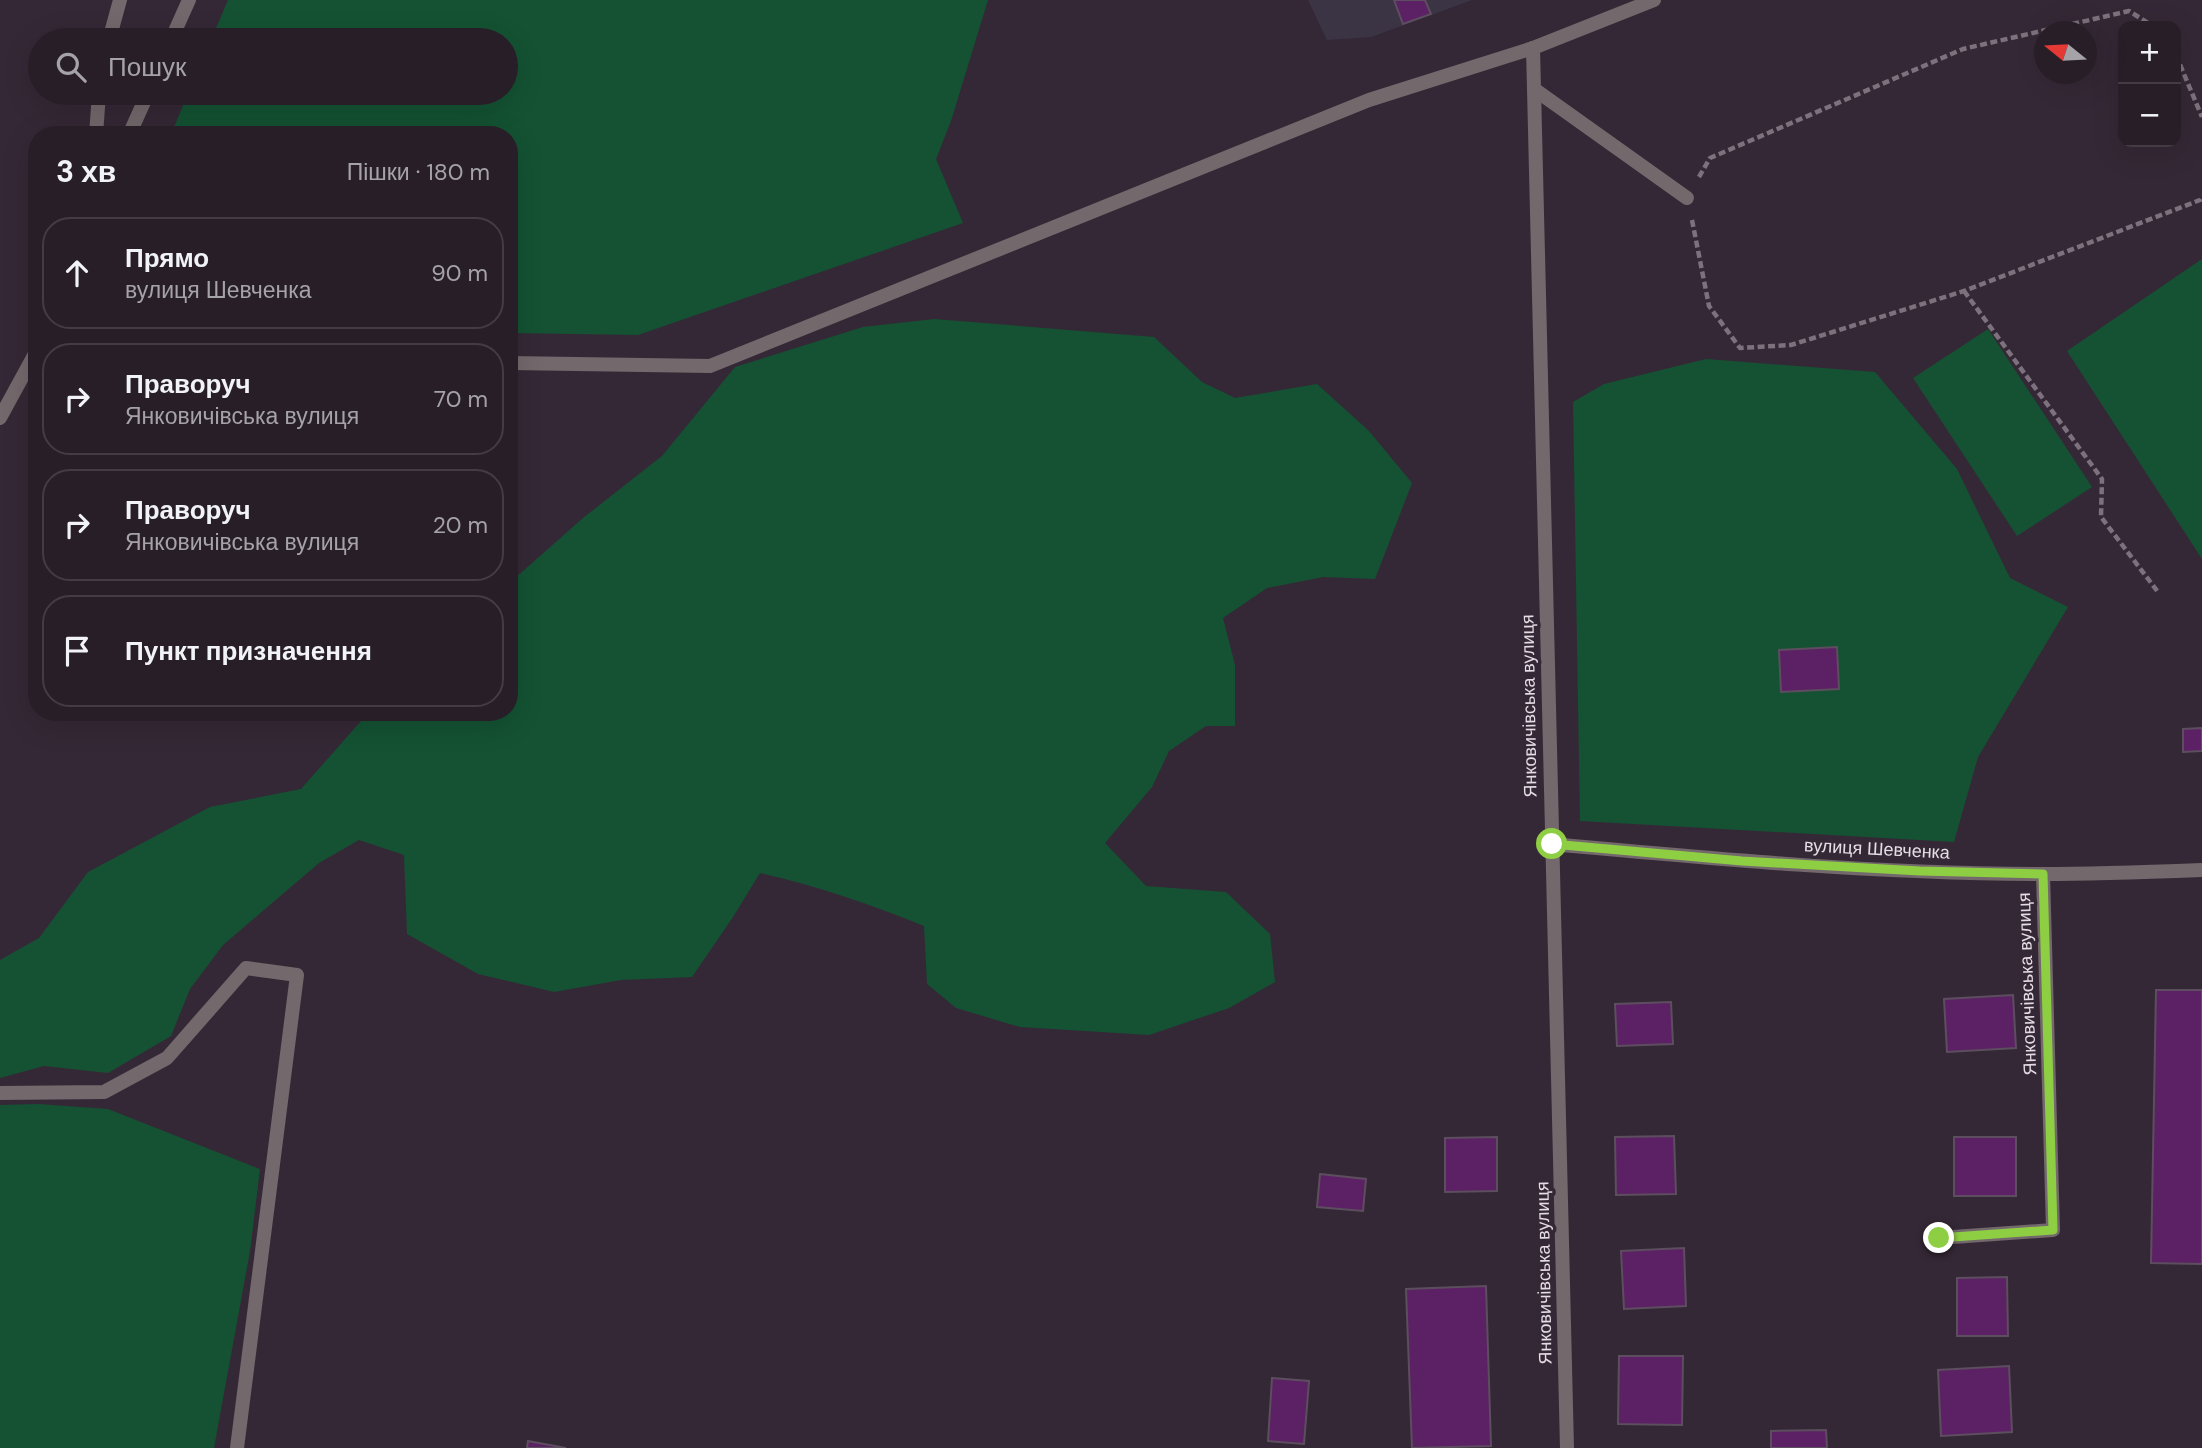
<!DOCTYPE html>
<html lang="uk">
<head>
<meta charset="utf-8">
<style>
  :root { --surface:#281e28; --page:#302730; --text:#f1f3f6; --muted:#a5a2a8; --line:#443c45 }
  body { margin:0; font-family:"DM Sans",sans-serif; background:var(--page); color:var(--text) }
  .controls { position:absolute; right:21px; top:21px; display:grid; overflow:hidden; border-radius:14px; box-shadow:0 7px 28px #0002 }
  .controls button { width:63px; height:63px; display:grid; place-items:center; padding:0; border:0; border-bottom:2px solid var(--line); background:var(--surface); color:var(--text); font:35px sans-serif }
  .compass { position:absolute; left:2034px; top:21px; width:63px; height:63px; border-radius:50%; background:var(--surface); box-shadow:0 7px 28px #0002; rotate:288deg }
  .stop { position:absolute; width:21px; height:21px; margin:-16px; border:5px solid #8ece43; border-radius:50%; background:#fff }
  .stop.end { background:#8ece43; border-color:#fff; box-shadow:0 2px 7px #0008 }
  .list { margin:0; padding:0; list-style:none }
  h2 { display:flex; justify-content:space-between; align-items:center; height:91px; margin:0; padding:0 28px; font-size:30px }
  h2 small { font-size:23px; font-weight:400; color:var(--muted) }
  .list li { display:grid; grid-template-columns:46px 1fr auto; gap:21px; align-items:center; box-sizing:border-box; height:112px; margin:0 14px 14px; padding:0 14px; border:2px solid var(--line); border-radius:28px }
  .list b { display:block; font-size:26px; white-space:nowrap }
  .list p { margin:0; font-size:23px; white-space:nowrap; color:var(--muted) }
  .list em { font-size:23px; font-style:normal; color:var(--muted) }
  .icon { flex:none; width:38px; height:38px; fill:none; stroke:currentColor; stroke-width:2; stroke-linecap:round; stroke-linejoin:round }
  .map { position:relative; flex:none; width:2202px; height:1448px; overflow:hidden }
  .search { position:absolute; background:var(--surface); box-shadow:0 7px 28px #0002; left:28px; top:28px; width:490px; height:77px; display:flex; align-items:center; gap:18px; box-sizing:border-box; padding:0 24px; border-radius:38px; color:var(--muted); font-size:26px }
  .panel { position:absolute; background:var(--surface); box-shadow:0 7px 28px #0002; left:28px; top:126px; width:490px; height:595px; border-radius:28px }
  .map>svg:first-child { display:block }
  .industrial { fill:#3b3444 }
  .green { fill:#145233 }
  .building { fill:#5c2064; stroke:#5c4e5e; stroke-width:2 }
  .lines { fill:none; stroke-linecap:round; stroke-linejoin:round }
  .path { stroke:#7c717d; stroke-width:4.5; stroke-dasharray:7 3.5; stroke-linecap:butt }
  .service { stroke:#73686b; stroke-width:14 }
  .minor { stroke:#73686b; stroke-width:14 }
  .tertiary { stroke:#73686b; stroke-width:14 }
  .route { stroke:#8ece43; stroke-width:9 }
  .labels { text-anchor:middle; stroke-width:7; stroke-linejoin:round; paint-order:stroke }
  .street-label { font-size:18px; fill:#e5dde6; stroke:#352836 }
</style>
</head>
<body>
<div class="map">
<svg width="2202" height="1448" viewBox="0 0 2202 1448">
  <rect width="100%" height="100%" fill="#352836"/>
  <polygon class="industrial" points="1308,0 1472,0 1371,37 1327,40"/>
  <g class="green">
    <polygon points="228,0 988,0 951,121 936,159 963,223 638,335 509,333 509,135 171,135 188,93 506,93 506,40 211,40"/>
    <polygon points="2202,259 2202,559 2067,351"/>
    <path d="M934,319L1154,337L1202,382L1235,398L1317,384L1369,431L1412,483L1375,579L1323,577L1267,588L1223,618L1235,665V726H1206L1169,751L1152,787L1105,843L1146,886L1226,892L1270,934L1275,982L1229,1008L1149,1035L1020,1027L956,1008L927,984L924,926C870,904 817,886 760,873L733,917L692,977L621,980L554,992L478,974L407,934L404,855L359,840L319,863L223,945L190,989L171,1036L108,1073L44,1066L0,1078V960L39,938L88,872L210,807L301,789L369,712H509V587L514,579L583,518L662,456L735,367L863,327Z"/>
    <polygon points="1988,329 2092,487 2017,536 1913,378"/>
    <polygon points="1706,359 1875,372 1957,469 2010,578 2068,607 1978,757 1954,842 1580,821 1573,402 1604,384"/>
    <polygon points="38,1104 108,1109 260,1169 250,1251 214,1448 0,1448 0,1105"/>
  </g>
  <g class="building">
    <polygon points="1394,0 1425,0 1431,14 1403,24"/>
    <polygon points="1837,647 1839,689 1781,692 1779,650"/>
    <polygon points="2202,728 2202,751 2183,752 2183,729"/>
    <polygon points="2156,990 2202,990 2202,1264 2151,1263"/>
    <polygon points="2013,995 2016,1048 1947,1052 1944,999"/>
    <polygon points="1671,1002 1673,1044 1617,1046 1615,1004"/>
    <polygon points="1674,1136 1676,1194 1616,1195 1615,1137"/>
    <polygon points="1497,1137 1497,1191 1445,1192 1445,1138"/>
    <rect x="1954" y="1137" width="62" height="59"/>
    <polygon points="1320,1174 1366,1179 1363,1211 1317,1207"/>
    <polygon points="1684,1248 1686,1306 1624,1309 1621,1251"/>
    <polygon points="2007,1277 2008,1336 1957,1336 1957,1278"/>
    <polygon points="1486,1286 1491,1446 1412,1448 1406,1289"/>
    <polygon points="1619,1356 1683,1356 1682,1425 1618,1424"/>
    <polygon points="2009,1366 2012,1432 1941,1436 1938,1370"/>
    <polygon points="1272,1378 1309,1381 1304,1444 1268,1441"/>
    <polygon points="1826,1430 1827,1448 1771,1448 1771,1431"/>
    <polygon points="528,1441 566,1448 527,1448"/>
  </g>
  <g class="lines">
    <g class="path">
      <polyline points="2176,55 2202,117"/>
      <polyline points="1699,177 1710,158 1963,49 2129,11 2153,26"/>
      <polyline points="1692,220 1709,306 1740,348 1791,345 1964,291 2200,200 2202,196"/>
      <polyline points="1964,291 2102,479 2101,517 2158,592"/>
    </g>
    <g class="service">
      <polyline points="1534,89 1687,198"/>
      <polyline points="0,1093 104,1092 167,1058 246,968 297,975 237,1448"/>
      <polyline points="1939,1238 2053,1230 2043,874"/>
    </g>
    <g class="minor">
      <polyline points="109,40 120,0"/>
      <polyline points="1533,48 1567,1448"/>
      <polyline points="96,135 99,93"/>
      <polyline points="509,363 710,366 1369,100 1533,48 1654,0"/>
      <path d="M1552,844C1715,859 1879,874 2043,874C2096,874 2149,872 2202,870"/>
    </g>
    <g class="tertiary">
      <polyline points="171,40 189,0"/>
      <polyline points="129,135 148,93"/>
      <polyline points="0,418 37,350"/>
    </g>
  </g>
  <g class="lines">
    <polyline class="route" points="1552,844 1742,861 1920,871 2043,874 2053,1230 1939,1238"/>
  </g>
  <g class="labels">
    <g class="street-label">
      <text transform="translate(1529 706) rotate(-91)" y="6">Янковичівська вулиця</text>
      <text transform="translate(1877 849) rotate(3)" y="6">вулиця Шевченка</text>
      <text transform="translate(2027 984) rotate(-92)" y="6">Янковичівська вулиця</text>
      <text transform="translate(1544 1273) rotate(-91)" y="6">Янковичівська вулиця</text>
    </g>
  </g>
</svg>
<div class="controls">
<button>+</button>
<button>−</button>
</div>
<svg class="compass" viewBox="-18 -18 36 36"><path d="M0-13l5 13h-10z" fill="#e53935"/><path d="M0 13l5-13h-10z" fill="#a5a2a8"/></svg>
<div class="stop" style="left:1552px;top:844px"></div>
<div class="stop end" style="left:1939px;top:1238px"></div>
<div class="search"><svg class="icon" aria-label="search" viewBox="0 0 24 24"><circle cx="10" cy="10" r="6"/><path d="M15 15l6 6"/></svg>Пошук</div>
<section class="panel">
<h2>3 хв<small>Пішки · 180 m</small></h2>
<ul class="list">
<li><svg class="icon" aria-label="ahead" viewBox="0 0 24 24"><path d="M12 20V5M6 11l6-6 6 6"/></svg><div><b>Прямо</b><p>вулиця Шевченка</p></div><em>90 m</em></li>
<li><svg class="icon" aria-label="right" viewBox="0 0 24 24"><path d="M7 20v-9h11M14 6l5 5-5 5"/></svg><div><b>Праворуч</b><p>Янковичівська вулиця</p></div><em>70 m</em></li>
<li><svg class="icon" aria-label="right" viewBox="0 0 24 24"><path d="M7 20v-9h11M14 6l5 5-5 5"/></svg><div><b>Праворуч</b><p>Янковичівська вулиця</p></div><em>20 m</em></li>
<li><svg class="icon" aria-label="arrive" viewBox="0 0 24 24"><path d="M6 21V4h12l-3 4 3 4H6"/></svg><div><b>Пункт призначення</b></div></li>
</ul>
</section>
</div>
</body>
</html>
